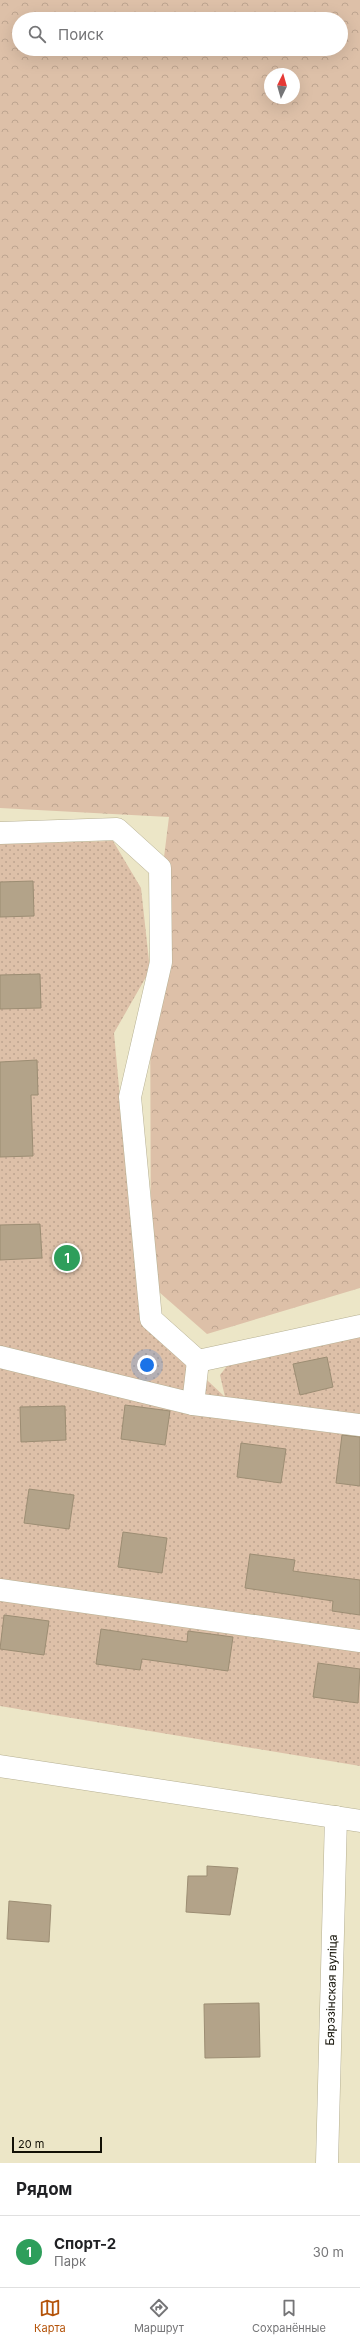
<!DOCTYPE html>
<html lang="ru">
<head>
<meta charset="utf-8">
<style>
  :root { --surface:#fff; --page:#f2f2f2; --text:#202124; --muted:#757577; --line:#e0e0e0; --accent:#b45309 }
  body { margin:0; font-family:Inter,sans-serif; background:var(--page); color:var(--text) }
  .compass { position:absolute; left:264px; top:68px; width:36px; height:36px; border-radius:50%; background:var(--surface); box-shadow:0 4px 16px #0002; rotate:5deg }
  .scale { position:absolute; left:12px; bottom:10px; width:90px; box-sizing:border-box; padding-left:4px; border:2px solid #131106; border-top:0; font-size:11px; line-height:14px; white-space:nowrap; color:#131106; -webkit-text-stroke:3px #ece6c7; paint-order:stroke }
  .you { position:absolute; left:147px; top:1365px; width:14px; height:14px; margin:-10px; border:3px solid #fff; border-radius:50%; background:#1a73e8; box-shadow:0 0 0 6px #1a73e833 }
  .badge { display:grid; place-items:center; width:26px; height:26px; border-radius:50%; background:var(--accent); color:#fff; font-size:13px; font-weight:700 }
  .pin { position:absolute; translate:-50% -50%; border:2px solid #fff; box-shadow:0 1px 4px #0006 }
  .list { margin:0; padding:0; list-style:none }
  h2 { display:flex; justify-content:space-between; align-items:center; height:52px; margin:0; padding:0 16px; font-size:17px }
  h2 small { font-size:13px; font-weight:400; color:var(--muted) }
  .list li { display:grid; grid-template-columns:26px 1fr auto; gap:12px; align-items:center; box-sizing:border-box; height:72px; padding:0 16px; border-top:1px solid var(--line) }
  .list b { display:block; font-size:15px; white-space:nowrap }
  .list p { margin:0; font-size:13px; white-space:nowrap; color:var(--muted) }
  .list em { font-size:13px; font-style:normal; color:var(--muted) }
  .icon { flex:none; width:22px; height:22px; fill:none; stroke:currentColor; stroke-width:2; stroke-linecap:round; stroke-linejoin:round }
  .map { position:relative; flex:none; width:360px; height:2163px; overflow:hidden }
  .search { position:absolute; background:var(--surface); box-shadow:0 4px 16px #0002; left:12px; right:12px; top:12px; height:44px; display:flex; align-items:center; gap:10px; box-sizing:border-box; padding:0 14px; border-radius:22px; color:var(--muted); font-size:15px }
  .sheet { height:124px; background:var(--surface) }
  nav { display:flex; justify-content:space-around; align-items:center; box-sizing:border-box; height:56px; border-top:1px solid var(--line); background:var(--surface); font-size:11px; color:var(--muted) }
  nav a { display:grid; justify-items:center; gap:2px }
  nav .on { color:var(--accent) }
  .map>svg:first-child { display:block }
  .forest { fill:url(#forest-crowns); fill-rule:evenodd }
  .garden { fill:url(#garden-dots) }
  .building { fill:#b3a389; stroke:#9c8d73 }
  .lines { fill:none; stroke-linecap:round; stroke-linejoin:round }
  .minor-casing { stroke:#b6b093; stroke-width:23 }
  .minor { stroke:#fff; stroke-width:22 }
  .labels { text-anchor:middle; stroke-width:3.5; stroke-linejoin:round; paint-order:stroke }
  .street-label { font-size:12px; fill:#131106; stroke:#ece6c7 }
</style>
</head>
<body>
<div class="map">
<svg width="360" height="2163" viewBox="0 0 360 2163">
  <defs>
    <pattern id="forest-crowns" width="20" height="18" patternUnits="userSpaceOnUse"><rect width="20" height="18" fill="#ddc0a8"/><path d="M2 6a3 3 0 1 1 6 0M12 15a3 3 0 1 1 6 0" fill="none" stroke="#bda48f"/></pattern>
    <pattern id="garden-dots" width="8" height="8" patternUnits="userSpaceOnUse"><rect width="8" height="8" fill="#ddc0a8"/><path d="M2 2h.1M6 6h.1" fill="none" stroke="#bda48f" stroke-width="1.8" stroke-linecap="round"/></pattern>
  </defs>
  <rect width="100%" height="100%" fill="#ece6c7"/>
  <path class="forest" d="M0,0H360V1288L207,1334L151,1285L150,970L169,817L0,808ZM19,19H341V49H19ZM270,74H294V98H270Z"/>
  <polygon class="garden" points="113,841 141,888 150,970 114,1033 140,1317 225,1397 220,1375 230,1362 360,1336 360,1766 0,1706 0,844"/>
  <g class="building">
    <polygon points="33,881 34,916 0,917 0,882"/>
    <polygon points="40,974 41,1008 0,1009 0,975"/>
    <polygon points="37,1060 38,1095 31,1095 33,1156 0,1157 0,1062"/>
    <polygon points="40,1224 42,1258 0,1260 0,1225"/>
    <polygon points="327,1357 333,1387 300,1395 293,1364"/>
    <polygon points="125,1405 170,1411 165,1445 121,1439"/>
    <polygon points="65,1406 66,1440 21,1442 20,1407"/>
    <polygon points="342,1435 360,1437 360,1486 336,1483"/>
    <polygon points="241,1443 286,1449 281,1483 237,1477"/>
    <polygon points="29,1489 74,1495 69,1529 24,1523"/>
    <polygon points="123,1532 167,1538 162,1573 118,1567"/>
    <polygon points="250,1554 295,1560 293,1571 360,1580 360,1615 332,1611 333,1601 245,1588"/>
    <polygon points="4,1615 49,1621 44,1655 0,1649"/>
    <polygon points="101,1629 187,1642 188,1631 233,1637 228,1671 142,1659 140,1670 96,1664"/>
    <polygon points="318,1663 360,1669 358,1703 313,1697"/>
    <polygon points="207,1866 238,1868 230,1915 186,1912 188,1876 207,1876"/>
    <polygon points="9,1901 51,1905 49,1942 7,1939"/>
    <polygon points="259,2003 260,2057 205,2058 204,2004"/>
  </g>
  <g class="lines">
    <g class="minor-casing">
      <g id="minor">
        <polyline points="0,833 117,829 160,868 161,962 130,1097 151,1319 198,1361"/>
        <polyline points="0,1357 193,1404 360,1425"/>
        <polyline points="198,1361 360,1326"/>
        <polyline points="193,1404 198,1361"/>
        <polyline points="0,1590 360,1641"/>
        <polyline points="0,1766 360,1821"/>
        <path id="s1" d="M327,2163L336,1817"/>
      </g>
    </g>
    <use href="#minor" class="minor"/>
  </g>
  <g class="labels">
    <g class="street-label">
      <text dy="4" stroke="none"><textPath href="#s1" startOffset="173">Бярэзінская вуліца</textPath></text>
    </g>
  </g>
</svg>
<svg class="compass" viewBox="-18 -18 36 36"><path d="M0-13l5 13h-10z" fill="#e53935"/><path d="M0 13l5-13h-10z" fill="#757577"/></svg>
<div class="scale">20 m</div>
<div class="you"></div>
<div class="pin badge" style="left:67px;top:1258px;background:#2e9e5b">1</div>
<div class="search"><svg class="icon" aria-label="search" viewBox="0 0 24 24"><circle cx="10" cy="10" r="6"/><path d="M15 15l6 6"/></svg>Поиск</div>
</div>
<section class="sheet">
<h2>Рядом<small></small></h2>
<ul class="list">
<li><span class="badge" style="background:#2e9e5b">1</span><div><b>Спорт-2</b><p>Парк</p></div><em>30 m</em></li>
</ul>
</section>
<nav>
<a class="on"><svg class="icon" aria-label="map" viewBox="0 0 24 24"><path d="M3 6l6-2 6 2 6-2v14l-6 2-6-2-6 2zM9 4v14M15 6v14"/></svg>Карта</a>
<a><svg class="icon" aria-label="directions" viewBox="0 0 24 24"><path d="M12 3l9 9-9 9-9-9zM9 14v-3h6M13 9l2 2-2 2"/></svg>Маршрут</a>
<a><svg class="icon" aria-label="saved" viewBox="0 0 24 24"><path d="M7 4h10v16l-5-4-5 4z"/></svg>Сохранённые</a>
</nav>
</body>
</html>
